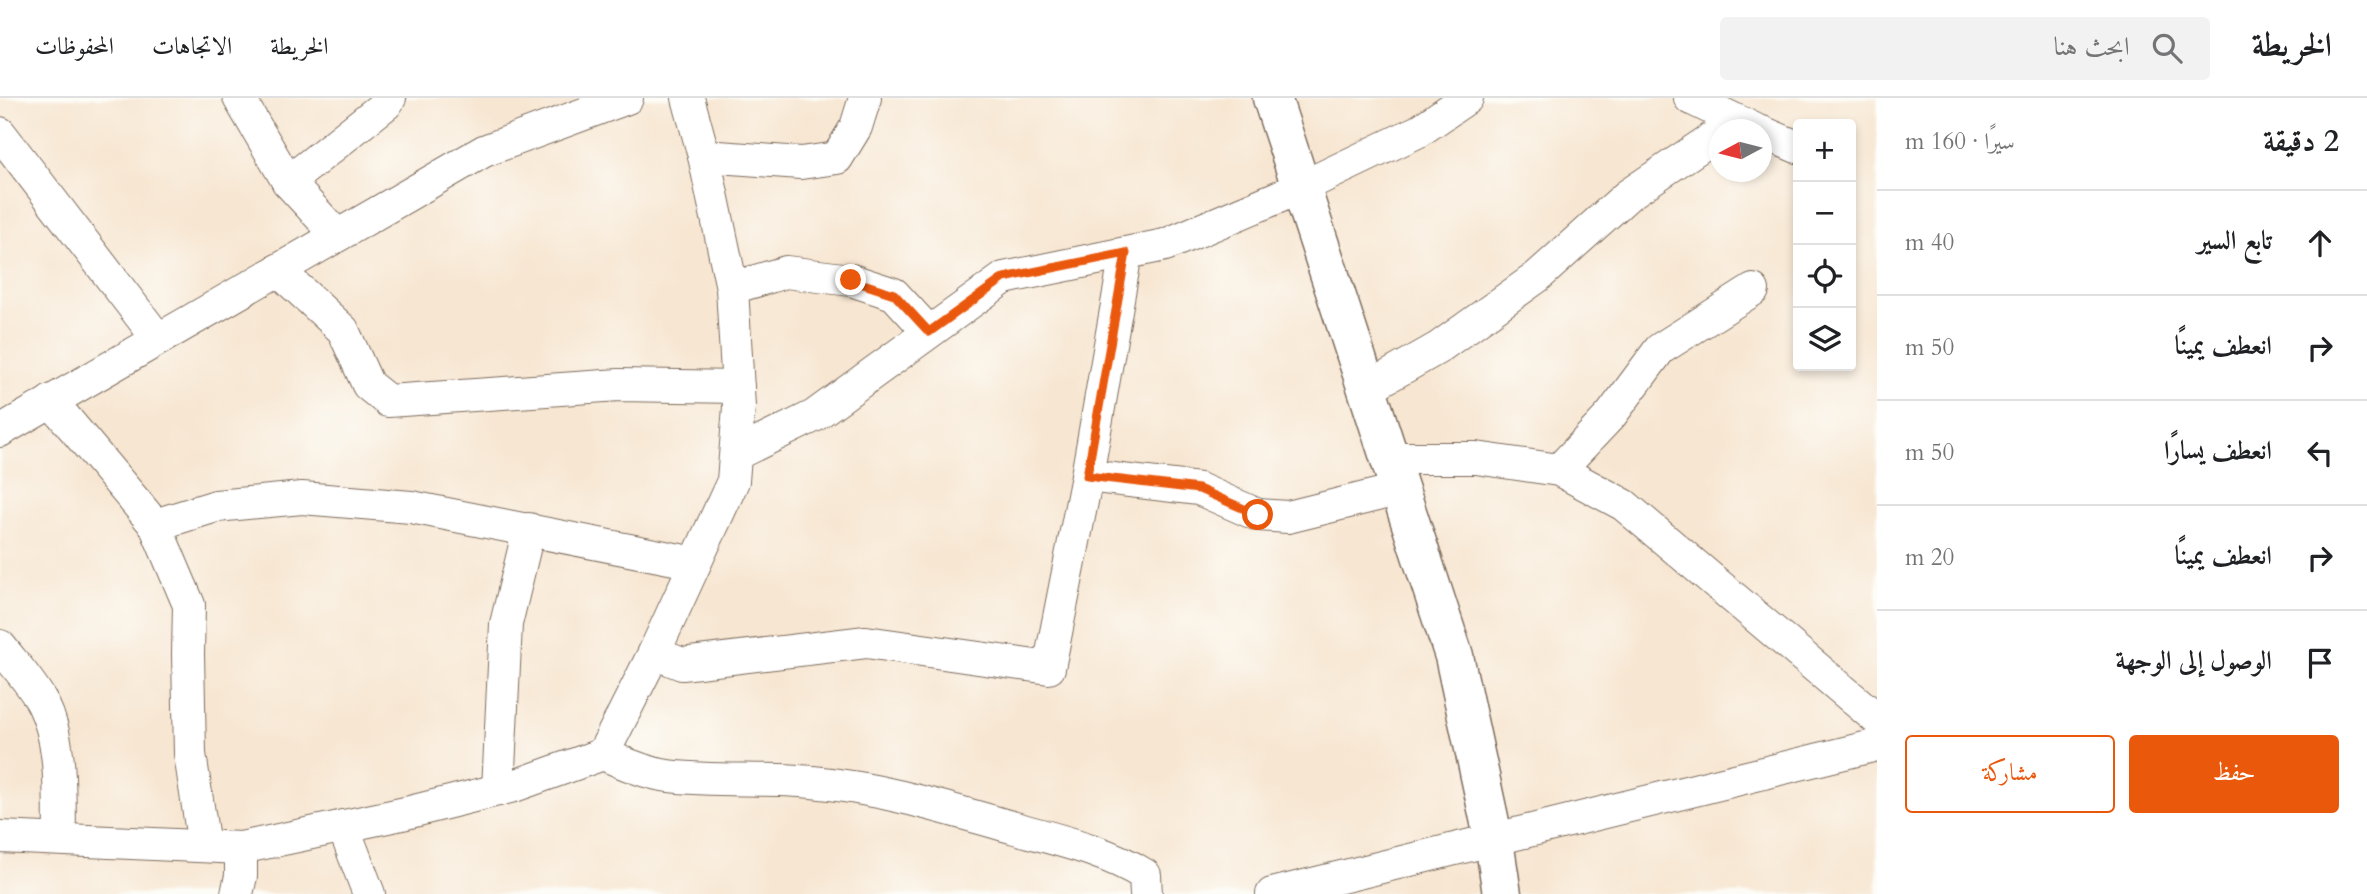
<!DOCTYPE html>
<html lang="ar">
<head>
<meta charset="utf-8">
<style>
  :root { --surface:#fff; --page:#f2f2f2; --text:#202124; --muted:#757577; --line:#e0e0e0; --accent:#ea580c }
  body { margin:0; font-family:Cardo,Amiri,serif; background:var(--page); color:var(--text); direction:rtl }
  .controls { position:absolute; right:21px; top:21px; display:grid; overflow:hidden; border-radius:7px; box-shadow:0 4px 10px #0003 }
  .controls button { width:63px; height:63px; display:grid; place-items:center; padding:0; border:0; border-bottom:2px solid var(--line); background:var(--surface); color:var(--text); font:35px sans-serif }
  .compass { position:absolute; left:1709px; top:21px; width:63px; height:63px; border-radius:50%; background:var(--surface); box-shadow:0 4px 10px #0003; rotate:263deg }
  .stop { position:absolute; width:21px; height:21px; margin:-16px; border:5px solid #ea580c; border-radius:50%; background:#fff }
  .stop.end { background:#ea580c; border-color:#fff; box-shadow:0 2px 7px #0008 }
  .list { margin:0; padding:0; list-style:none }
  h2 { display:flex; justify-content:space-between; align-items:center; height:91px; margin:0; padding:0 28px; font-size:30px }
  h2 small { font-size:23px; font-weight:400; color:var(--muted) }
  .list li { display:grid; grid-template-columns:46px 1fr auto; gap:21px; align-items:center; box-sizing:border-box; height:105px; padding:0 28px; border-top:2px solid var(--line) }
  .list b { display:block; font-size:26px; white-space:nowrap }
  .list em { font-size:23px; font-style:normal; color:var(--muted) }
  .actions { display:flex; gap:14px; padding:21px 28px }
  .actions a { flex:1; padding:16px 0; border:2px solid var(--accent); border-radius:7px; text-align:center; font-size:24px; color:var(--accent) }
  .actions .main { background:var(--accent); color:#fff }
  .icon { flex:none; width:38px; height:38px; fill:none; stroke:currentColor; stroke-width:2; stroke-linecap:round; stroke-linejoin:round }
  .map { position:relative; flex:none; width:1877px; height:796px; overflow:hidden; direction:ltr }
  header { display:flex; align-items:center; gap:42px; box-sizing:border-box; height:98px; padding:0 35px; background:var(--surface); border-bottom:2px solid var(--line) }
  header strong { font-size:33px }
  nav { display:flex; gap:38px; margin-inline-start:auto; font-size:24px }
  .search { width:490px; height:63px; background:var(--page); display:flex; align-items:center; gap:18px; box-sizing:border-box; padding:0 24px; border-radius:7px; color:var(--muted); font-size:26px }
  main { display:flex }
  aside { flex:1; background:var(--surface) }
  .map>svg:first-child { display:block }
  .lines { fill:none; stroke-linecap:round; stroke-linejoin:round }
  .minor-casing { stroke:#7d6c5d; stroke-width:34 }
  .secondary-casing { stroke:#7d6c5d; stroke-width:41 }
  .minor { stroke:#fff; stroke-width:32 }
  .secondary { stroke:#fff; stroke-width:38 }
  .route { stroke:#ea580c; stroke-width:9 }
</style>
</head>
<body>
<header>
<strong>الخريطة</strong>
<div class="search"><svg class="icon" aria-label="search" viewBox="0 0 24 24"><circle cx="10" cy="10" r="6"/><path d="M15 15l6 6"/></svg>ابحث هنا</div>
<nav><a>الخريطة</a><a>الاتجاهات</a><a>المحفوظات</a></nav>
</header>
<main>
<aside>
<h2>2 دقيقة<small>سيرًا · 160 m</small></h2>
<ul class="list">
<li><svg class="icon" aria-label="ahead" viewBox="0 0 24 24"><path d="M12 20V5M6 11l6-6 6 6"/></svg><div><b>تابع السير</b></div><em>40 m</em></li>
<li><svg class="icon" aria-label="right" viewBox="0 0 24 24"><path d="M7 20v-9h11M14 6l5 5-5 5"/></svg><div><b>انعطف يمينًا</b></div><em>50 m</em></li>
<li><svg class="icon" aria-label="left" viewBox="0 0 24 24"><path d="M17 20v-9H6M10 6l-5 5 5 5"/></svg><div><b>انعطف يسارًا</b></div><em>50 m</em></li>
<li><svg class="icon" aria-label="right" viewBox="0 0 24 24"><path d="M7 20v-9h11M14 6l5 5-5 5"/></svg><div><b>انعطف يمينًا</b></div><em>20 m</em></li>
<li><svg class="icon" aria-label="arrive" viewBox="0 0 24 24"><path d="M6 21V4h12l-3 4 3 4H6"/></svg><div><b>الوصول إلى الوجهة</b></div></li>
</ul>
<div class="actions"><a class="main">حفظ</a><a>مشاركة</a></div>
</aside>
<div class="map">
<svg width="1877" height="796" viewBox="0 0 1877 796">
  <rect width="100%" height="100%" fill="#fdfcf7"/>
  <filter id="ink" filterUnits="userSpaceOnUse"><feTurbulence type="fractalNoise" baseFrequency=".0143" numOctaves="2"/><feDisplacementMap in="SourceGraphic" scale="14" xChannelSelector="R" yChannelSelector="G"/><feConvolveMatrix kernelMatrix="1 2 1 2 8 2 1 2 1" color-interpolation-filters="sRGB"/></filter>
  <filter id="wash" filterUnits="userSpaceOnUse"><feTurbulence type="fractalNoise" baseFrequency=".00686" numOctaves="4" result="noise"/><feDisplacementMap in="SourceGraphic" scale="28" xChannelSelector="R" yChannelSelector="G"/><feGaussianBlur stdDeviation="1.57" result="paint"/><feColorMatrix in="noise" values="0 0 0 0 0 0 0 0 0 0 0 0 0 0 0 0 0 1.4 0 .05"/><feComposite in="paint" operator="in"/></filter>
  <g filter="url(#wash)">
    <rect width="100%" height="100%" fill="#f7e6d1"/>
  </g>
  <g filter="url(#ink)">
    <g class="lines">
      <g class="minor-casing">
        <g id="minor">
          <polyline points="239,0 288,84 337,137"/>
          <polyline points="1690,0 1756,32"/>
          <polyline points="1762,34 1797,49"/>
          <polyline points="0,35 158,241"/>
          <polyline points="704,58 801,65 837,60 856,29 865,0"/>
          <polyline points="288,84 386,6 390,0"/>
          <polyline points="278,172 343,232 368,287 388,303 619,287 738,289"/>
          <polyline points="732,190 786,174 851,182 894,196 929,234"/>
          <polyline points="1366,291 1438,250 1537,179 1628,97 1720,35"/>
          <polyline points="51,303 155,427 189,507 188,556 190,656 204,748"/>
          <polyline points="0,333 484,53 627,0"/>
          <polyline points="736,356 814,318 1004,180 1165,147 1302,89 1419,33 1467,0"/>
          <polyline points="1391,360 1476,360 1559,372 1624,407 1877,621"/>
          <polyline points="1559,372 1611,317 1660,251 1753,192"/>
          <polyline points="1087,378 1199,391 1258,417 1288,419 1401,391"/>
          <polyline points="155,427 216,408 302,400 411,409 695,465"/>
          <path d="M0,548C14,566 32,585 43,606C63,646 59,697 60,741"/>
          <polyline points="654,555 682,566 866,544 1049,570 1087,378 1126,155"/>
          <path d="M603,656C623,665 646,675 668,678C716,684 765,679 812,684C882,690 948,711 1015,730C1058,742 1107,753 1145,777L1146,796"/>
          <polyline points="498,692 506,526 529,431"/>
          <polyline points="343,728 369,796"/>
          <polyline points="0,739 241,750 406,715 514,688 603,656 654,555 733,383 739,309 732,190 704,58 688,0"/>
          <polyline points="237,796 241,778 241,750"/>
          <polyline points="1272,796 1877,647"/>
        </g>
      </g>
      <g class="secondary-casing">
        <polyline id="secondary" points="1272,0 1454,558 1494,743 1502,796"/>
      </g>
      <use href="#minor" class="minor"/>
      <use href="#secondary" class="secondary"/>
    </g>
  </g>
  <g class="lines" filter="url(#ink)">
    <polyline class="route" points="851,182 894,196 929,234 1004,180 1126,155 1087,378 1199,391 1258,417"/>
  </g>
</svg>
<div class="controls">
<button>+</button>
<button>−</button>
<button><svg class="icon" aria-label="locate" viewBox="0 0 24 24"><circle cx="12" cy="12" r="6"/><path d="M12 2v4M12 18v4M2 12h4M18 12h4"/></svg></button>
<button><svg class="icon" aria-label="layers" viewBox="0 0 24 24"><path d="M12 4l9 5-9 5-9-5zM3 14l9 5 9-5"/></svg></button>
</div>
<svg class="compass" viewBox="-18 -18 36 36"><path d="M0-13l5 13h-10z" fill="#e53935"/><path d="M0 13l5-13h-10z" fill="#757577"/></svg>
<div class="stop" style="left:1258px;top:417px"></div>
<div class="stop end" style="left:851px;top:182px"></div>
</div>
</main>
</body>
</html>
